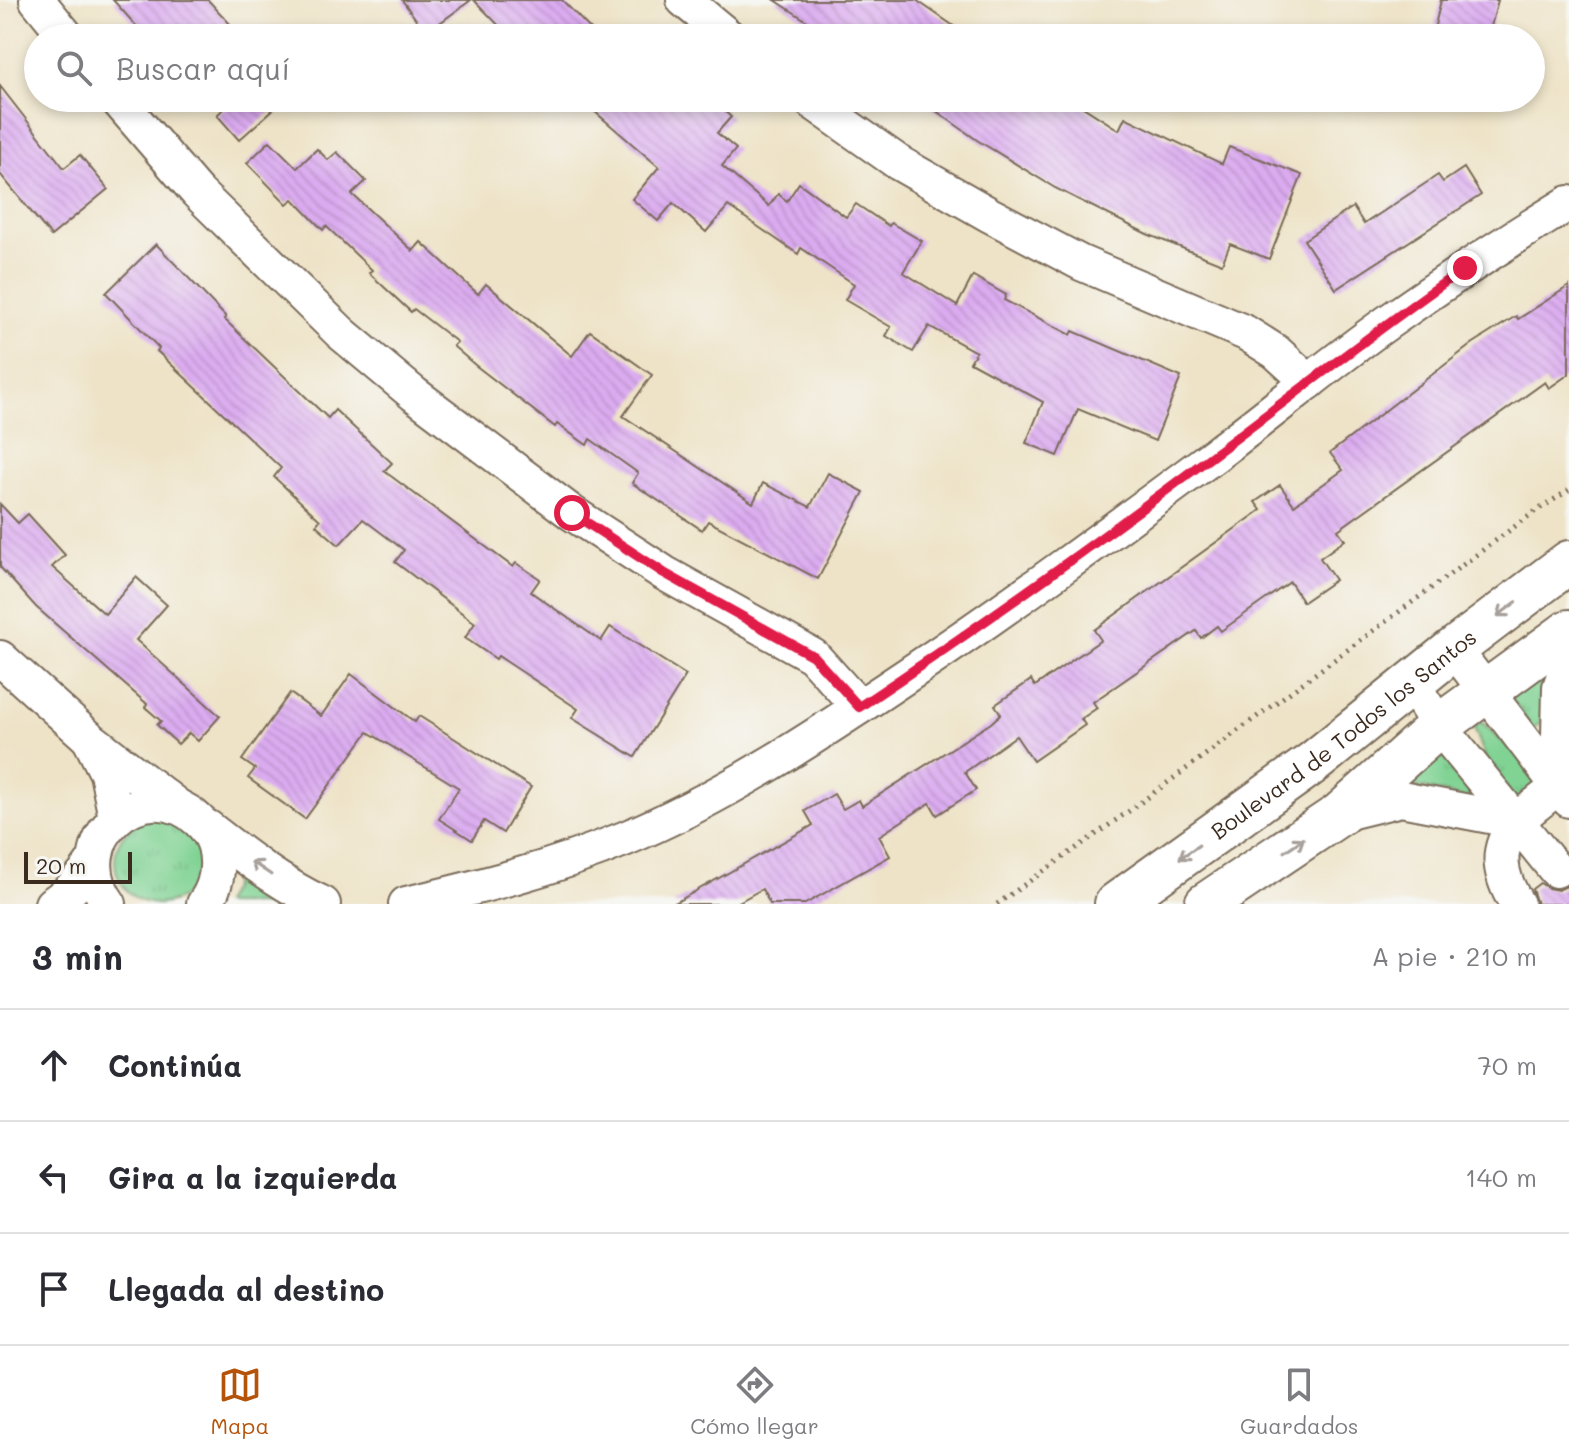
<!DOCTYPE html>
<html lang="es">
<head>
<meta charset="utf-8">
<style>
  :root { --surface:#fff; --page:#f2f2f3; --text:#2b2b33; --muted:#7c7c81; --line:#e1e1e2; --accent:#b45309 }
  body { margin:0; font-family:Mali,sans-serif; background:var(--page); color:var(--text) }
  .scale { position:absolute; left:24px; bottom:20px; width:108px; box-sizing:border-box; padding-left:8px; border:4px solid #3b2a1e; border-top:0; font-size:22px; line-height:28px; white-space:nowrap; color:#3b2a1e; -webkit-text-stroke:6px #f6f6f2; paint-order:stroke }
  .stop { position:absolute; width:24px; height:24px; margin:-18px; border:6px solid #e11d48; border-radius:50%; background:#fff }
  .stop.end { background:#e11d48; border-color:#fff; box-shadow:0 2px 8px #0008 }
  .list { margin:0; padding:0; list-style:none }
  h2 { display:flex; justify-content:space-between; align-items:center; height:104px; margin:0; padding:0 32px; font-size:34px }
  h2 small { font-size:26px; font-weight:400; color:var(--muted) }
  .list li { display:grid; grid-template-columns:52px 1fr auto; gap:24px; align-items:center; box-sizing:border-box; height:112px; padding:0 32px; border-top:2px solid var(--line) }
  .list b { display:block; font-size:30px; white-space:nowrap }
  .list em { font-size:26px; font-style:normal; color:var(--muted) }
  .icon { flex:none; width:44px; height:44px; fill:none; stroke:currentColor; stroke-width:2; stroke-linecap:round; stroke-linejoin:round }
  .map { position:relative; flex:none; width:1569px; height:904px; overflow:hidden }
  .search { position:absolute; background:var(--surface); box-shadow:0 4px 12px #0003; left:24px; right:24px; top:24px; height:88px; display:flex; align-items:center; gap:20px; box-sizing:border-box; padding:0 28px; border-radius:44px; color:var(--muted); font-size:30px }
  .sheet { height:440px; background:var(--surface) }
  nav { display:flex; justify-content:space-around; align-items:center; box-sizing:border-box; height:112px; border-top:2px solid var(--line); background:var(--surface); font-size:22px; color:var(--muted) }
  nav a { display:grid; justify-items:center; gap:4px }
  nav .on { color:var(--accent) }
  .map>svg:first-child { display:block }
  .grass { fill:url(#grass-tufts); stroke:#5e7e59; stroke-width:2 }
  .building { fill:url(#building-back-hatch) }
  .lines { fill:none; stroke-linecap:round; stroke-linejoin:round }
  .minor-casing { stroke:#7a6b59; stroke-width:38 }
  .tertiary-casing { stroke:#7a6b59; stroke-width:46 }
  .path { stroke:#7a6b59; stroke-width:5; stroke-dasharray:2 6; stroke-linecap:butt }
  .minor { stroke:#fff; stroke-width:34 }
  .tertiary { stroke:#fff; stroke-width:42 }
  .oneway { stroke:#a79f9a }
  .route { stroke:#e11d48; stroke-width:10 }
  .labels { text-anchor:middle; stroke-width:6; stroke-linejoin:round; paint-order:stroke }
  .street-label { font-size:22px; fill:#3b2a1e; stroke:#f6f6f2 }
</style>
</head>
<body>
<div class="map">
<svg width="1569" height="904" viewBox="0 0 1569 904">
  <defs>
    <pattern id="grass-tufts" width="24" height="20" patternUnits="userSpaceOnUse" patternTransform="scale(2)"><rect width="24" height="20" fill="#81d394"/><path d="M3 7l-1-3M5 7V3M7 7l1-3M15 17l-1-3M17 17v-4M19 17l1-3" fill="none" stroke="#70b57f"/></pattern>
    <pattern id="building-back-hatch" width="6" height="6" patternUnits="userSpaceOnUse" patternTransform="scale(2)"><rect width="6" height="6" fill="#dbabf0"/><path d="M-1 5l2 2M0 0l6 6M5-1l2 2" fill="none" stroke="#bd93cd"/></pattern>
  </defs>
  <rect width="100%" height="100%" fill="#f6f6f2"/>
  <filter id="ink" filterUnits="userSpaceOnUse"><feTurbulence type="fractalNoise" baseFrequency=".0125" numOctaves="2"/><feDisplacementMap in="SourceGraphic" scale="16" xChannelSelector="R" yChannelSelector="G"/><feConvolveMatrix kernelMatrix="1 2 1 2 8 2 1 2 1" color-interpolation-filters="sRGB"/></filter>
  <filter id="wash" filterUnits="userSpaceOnUse"><feTurbulence type="fractalNoise" baseFrequency=".006" numOctaves="4" result="noise"/><feDisplacementMap in="SourceGraphic" scale="32" xChannelSelector="R" yChannelSelector="G"/><feGaussianBlur stdDeviation="1.8" result="paint"/><feColorMatrix in="noise" values="0 0 0 0 0 0 0 0 0 0 0 0 0 0 0 0 0 1.4 0 .05"/><feComposite in="paint" operator="in"/></filter>
  <g filter="url(#wash)">
    <rect width="100%" height="100%" fill="#eee3c7"/>
    <g class="grass">
      <polygon points="1537,671 1547,674 1540,724 1533,730 1509,695"/>
      <polygon points="1482,722 1520,758 1537,786 1517,804 1486,759 1474,727"/>
      <polygon points="1438,750 1474,793 1468,799 1400,783"/>
      <circle cx="158" cy="861" r="43"/>
      <polygon points="236,862 296,904 223,904 232,886"/>
    </g>
    <g id="blocks">
      <g class="building">
        <polygon points="113,0 208,0 243,38 147,38"/>
        <polygon points="402,0 471,0 426,33"/>
        <polygon points="474,0 562,0 599,38 511,38"/>
        <polygon points="775,0 916,0 971,38 833,38"/>
        <polygon points="1441,0 1498,0 1488,38 1432,38"/>
        <polygon points="0,86 64,168 80,155 108,189 51,236 0,174"/>
        <polygon points="235,98 286,98 239,140 217,115"/>
        <polygon points="579,98 710,98 731,117 717,133 736,149 722,166 769,206 778,194 787,201 799,183 846,217 856,204 889,226 891,223 922,241 903,272 957,306 973,276 1006,295 1004,300 1071,335 1073,331 1181,377 1155,441 1078,409 1058,456 1026,443 1043,402 970,362 976,352 929,326 913,352 886,336 891,327 845,300 854,284 801,248 798,254 728,206 706,232 673,203 658,221 632,199 659,167"/>
        <polygon points="918,98 1069,98 1119,130 1125,117 1222,164 1229,147 1302,175 1269,259 1230,244 1222,264 1147,234 1055,188 977,140"/>
        <polygon points="270,141 297,168 317,149 328,160 337,152 366,181 352,194 413,251 421,242 478,294 486,284 572,356 590,331 652,375 623,416 753,503 763,483 810,507 828,473 864,492 818,579 708,521 702,530 632,483 638,473 590,439 587,445 557,424 555,427 475,365 453,346 457,342 414,309 411,312 369,273 372,270 326,226 323,230 293,199 287,204 247,163"/>
        <polygon points="1464,168 1481,195 1336,289 1304,240 1353,207 1364,224 1438,175 1443,182"/>
        <polygon points="156,244 226,317 224,319 328,418 335,410 392,463 384,471 513,567 516,563 540,579 531,592 601,641 610,627 686,675 635,757 572,718 578,709 498,656 496,659 465,638 475,623 395,562 404,550 363,519 339,545 316,525 320,520 274,477 281,468 157,351 159,348 106,293"/>
        <polygon points="1569,286 1569,374 1549,388 1545,382 1338,530 1345,540 1320,558 1335,580 1303,602 1290,582 1221,631 1217,626 1201,638 1196,631 1093,702 1097,708 1081,719 1085,725 1033,761 1016,736 965,772 976,790 937,815 930,803 879,836 890,856 805,904 770,904 762,889 735,904 673,904 813,825 805,811 834,794 843,809 859,800 862,806 991,723 1001,714 995,705 1031,680 1035,686 1101,640 1094,630 1261,510 1255,502 1280,485 1294,505 1343,470 1330,453 1472,344 1516,316 1518,319"/>
        <polygon points="0,504 18,523 28,514 65,555 52,567 105,614 136,577 167,605 136,640 220,716 198,741 189,733 178,744 157,725 161,721 145,707 147,704 36,607 0,567"/>
        <polygon points="351,674 415,722 419,716 531,787 503,833 484,821 472,840 439,819 459,788 368,732 305,819 248,778 255,769 242,760 290,693 321,716"/>
        <polygon points="1540,883 1548,888 1558,890 1569,885 1569,904 1537,904 1532,889"/>
      </g>
    </g>
  </g>
  <g filter="url(#ink)">
    <use href="#blocks" fill-opacity="0" stroke="#7a6b59" stroke-width="2"/>
    <g class="lines">
      <g class="minor-casing">
        <g id="minor">
          <polyline points="37,0 68,38"/>
          <polyline points="684,0 730,38"/>
          <polyline points="116,98 197,192 341,333 414,394 572,513 664,573 813,656 859,707"/>
          <polyline points="807,98 899,163 990,215 1081,263 1246,333 1276,352 1309,382"/>
          <polyline points="1454,649 1569,800"/>
          <polyline points="0,658 89,738"/>
          <polyline points="1411,682 1439,726 1556,870"/>
          <polyline points="1558,786 1560,687 1569,661"/>
          <polyline points="1340,814 1401,799 1516,821"/>
          <polyline points="116,818 107,773 89,738 177,806"/>
          <path d="M207,827C244,856 280,884 323,904"/>
          <path d="M52,904C71,892 83,878 95,859"/>
          <path d="M109,904C63,842 142,769 198,820C206,827 212,836 215,846C220,867 217,886 204,904"/>
          <path d="M406,904C480,887 554,868 624,839C725,797 818,735 909,674C1014,604 1115,529 1216,454C1275,410 1331,362 1391,320C1449,279 1509,240 1569,203"/>
          <path d="M1517,904C1492,864 1497,836 1533,807C1545,798 1555,787 1569,783"/>
        </g>
      </g>
      <g class="tertiary-casing">
        <g id="tertiary">
          <path id="s1" d="M1116,904L1314,762L1454,649L1569,562"/>
          <polyline points="1206,904 1340,814 1439,726 1569,631"/>
        </g>
      </g>
      <polyline class="path" points="997,904 1129,811 1533,513 1569,490"/>
      <use href="#minor" class="minor"/>
      <use href="#tertiary" class="tertiary"/>
    </g>
    <defs><path id="oneway-shaft" d="M-6 0H5M1.5-3L5.5 0L1.5 3" fill="none" stroke-width="1.6" stroke-linecap="round" stroke-linejoin="round" transform="scale(2)"/></defs>
    <g class="oneway">
      <use href="#oneway-shaft" transform="translate(1507 609) rotate(143)"/>
      <use href="#oneway-shaft" transform="translate(1294 845) rotate(-34)"/>
      <use href="#oneway-shaft" transform="translate(1189 852) rotate(145)"/>
      <use href="#oneway-shaft" transform="translate(261 868) rotate(-146)"/>
    </g>
  </g>
  <g class="lines" filter="url(#ink)">
    <path class="route" d="M572,513L664,573L813,656L859,707C981,626 1099,541 1216,453C1299,391 1380,327 1465,268"/>
  </g>
  <g class="labels">
    <g class="street-label">
      <text dy="8" stroke="none"><textPath href="#s1" startOffset="284">Boulevard de Todos los Santos</textPath></text>
    </g>
  </g>
</svg>
<div class="scale">20 m</div>
<div class="stop" style="left:572px;top:513px"></div>
<div class="stop end" style="left:1465px;top:268px"></div>
<div class="search"><svg class="icon" aria-label="search" viewBox="0 0 24 24"><circle cx="10" cy="10" r="6"/><path d="M15 15l6 6"/></svg>Buscar aquí</div>
</div>
<section class="sheet">
<h2>3 min<small>A pie · 210 m</small></h2>
<ul class="list">
<li><svg class="icon" aria-label="ahead" viewBox="0 0 24 24"><path d="M12 20V5M6 11l6-6 6 6"/></svg><div><b>Continúa</b></div><em>70 m</em></li>
<li><svg class="icon" aria-label="left" viewBox="0 0 24 24"><path d="M17 20v-9H6M10 6l-5 5 5 5"/></svg><div><b>Gira a la izquierda</b></div><em>140 m</em></li>
<li><svg class="icon" aria-label="arrive" viewBox="0 0 24 24"><path d="M6 21V4h12l-3 4 3 4H6"/></svg><div><b>Llegada al destino</b></div></li>
</ul>
</section>
<nav>
<a class="on"><svg class="icon" aria-label="map" viewBox="0 0 24 24"><path d="M3 6l6-2 6 2 6-2v14l-6 2-6-2-6 2zM9 4v14M15 6v14"/></svg>Mapa</a>
<a><svg class="icon" aria-label="directions" viewBox="0 0 24 24"><path d="M12 3l9 9-9 9-9-9zM9 14v-3h6M13 9l2 2-2 2"/></svg>Cómo llegar</a>
<a><svg class="icon" aria-label="saved" viewBox="0 0 24 24"><path d="M7 4h10v16l-5-4-5 4z"/></svg>Guardados</a>
</nav>
</body>
</html>
